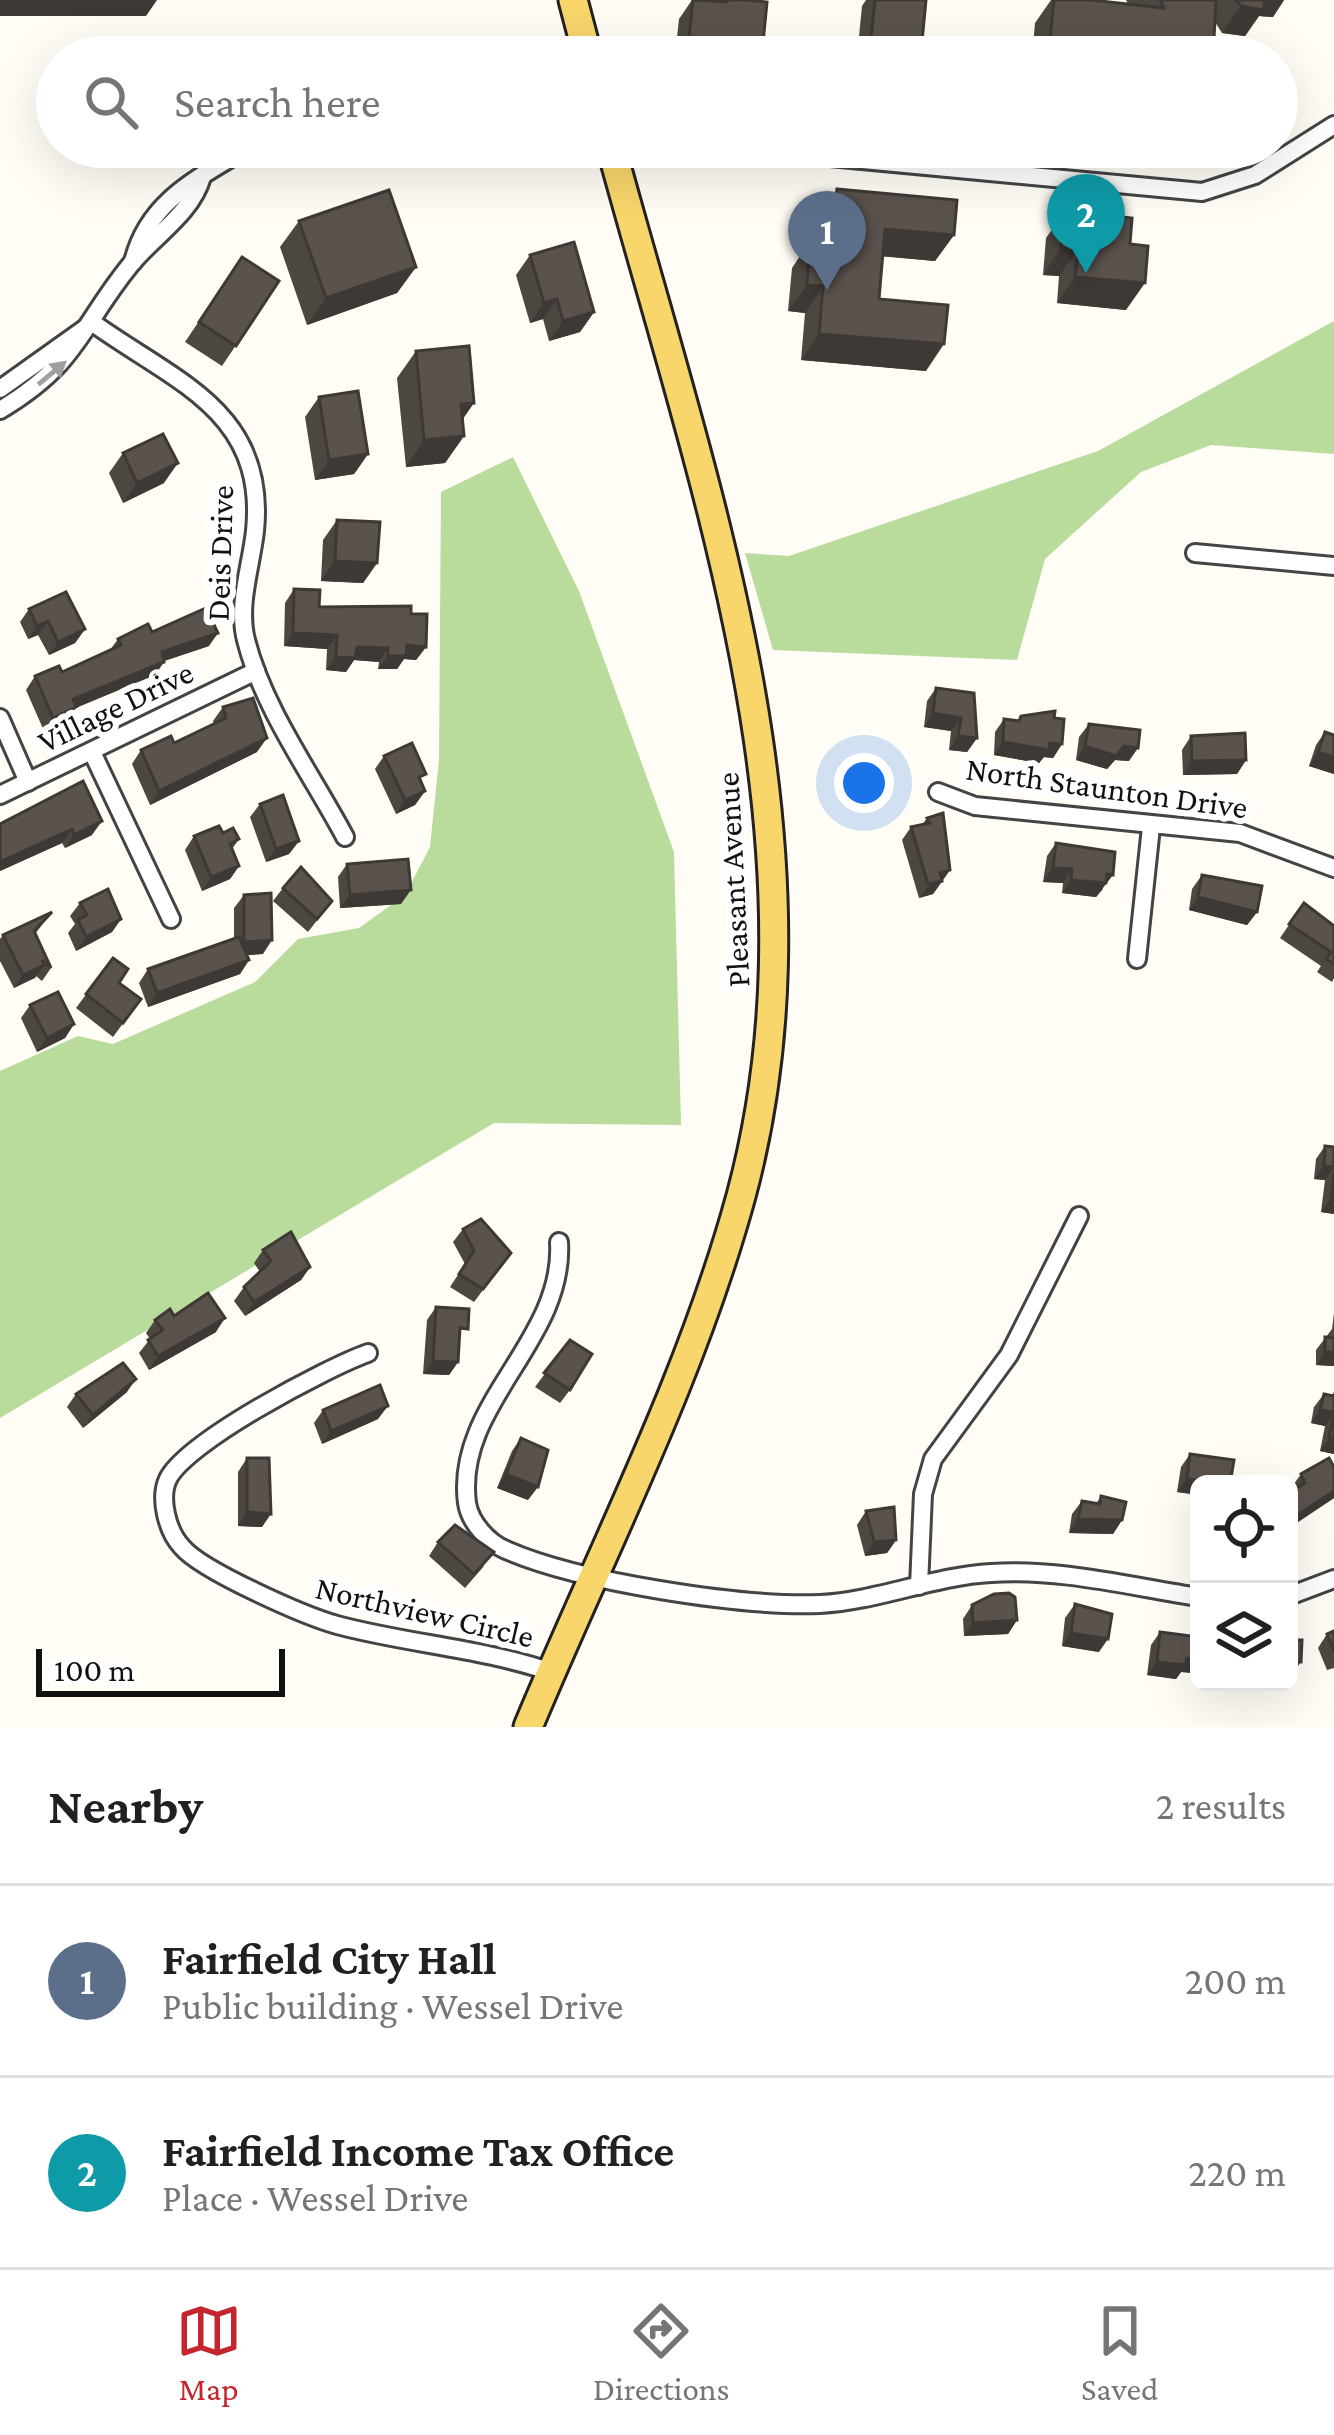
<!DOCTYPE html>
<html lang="en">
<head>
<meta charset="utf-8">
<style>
  :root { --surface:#fff; --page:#f2f2f2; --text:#202124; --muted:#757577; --line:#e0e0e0; --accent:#c4262e }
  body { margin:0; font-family:"Crimson Pro",serif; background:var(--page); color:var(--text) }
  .controls { position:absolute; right:36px; bottom:36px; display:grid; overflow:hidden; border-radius:18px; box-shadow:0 12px 48px #0002 }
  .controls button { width:108px; height:108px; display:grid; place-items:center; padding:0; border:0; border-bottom:3px solid var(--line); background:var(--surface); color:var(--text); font:60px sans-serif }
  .scale { position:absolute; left:36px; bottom:30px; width:249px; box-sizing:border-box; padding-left:12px; border:6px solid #111; border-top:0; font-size:33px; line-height:42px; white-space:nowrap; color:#111; -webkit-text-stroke:9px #fff; paint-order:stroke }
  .you { position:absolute; left:864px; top:783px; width:42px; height:42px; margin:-30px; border:9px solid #fff; border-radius:50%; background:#1a73e8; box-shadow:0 0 0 18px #1a73e833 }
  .badge { display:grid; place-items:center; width:78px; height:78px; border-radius:50%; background:var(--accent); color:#fff; font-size:39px; font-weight:700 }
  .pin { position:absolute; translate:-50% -99px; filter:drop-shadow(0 3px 6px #0008) }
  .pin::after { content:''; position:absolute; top:63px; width:42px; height:36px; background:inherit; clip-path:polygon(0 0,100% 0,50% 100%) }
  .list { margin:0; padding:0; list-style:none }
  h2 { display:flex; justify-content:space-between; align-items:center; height:156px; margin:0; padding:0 48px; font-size:51px }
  h2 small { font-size:39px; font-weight:400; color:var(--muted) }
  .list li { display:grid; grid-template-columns:78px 1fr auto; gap:36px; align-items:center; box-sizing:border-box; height:192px; padding:0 48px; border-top:3px solid var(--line) }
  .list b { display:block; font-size:45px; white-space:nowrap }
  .list p { margin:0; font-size:39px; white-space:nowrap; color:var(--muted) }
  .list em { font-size:39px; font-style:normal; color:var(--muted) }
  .icon { flex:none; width:66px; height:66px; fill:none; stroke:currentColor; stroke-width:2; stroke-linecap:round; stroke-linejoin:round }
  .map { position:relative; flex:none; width:1334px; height:1727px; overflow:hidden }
  .search { position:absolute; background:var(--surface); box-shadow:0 12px 48px #0002; left:36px; right:36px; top:36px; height:132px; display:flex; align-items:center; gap:30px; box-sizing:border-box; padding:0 42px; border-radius:66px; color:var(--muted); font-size:45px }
  .sheet { height:540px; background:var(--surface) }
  nav { display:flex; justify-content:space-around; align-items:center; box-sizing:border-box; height:168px; border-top:3px solid var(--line); background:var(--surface); font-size:33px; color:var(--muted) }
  nav a { display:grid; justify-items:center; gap:6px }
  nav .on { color:var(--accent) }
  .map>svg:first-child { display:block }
  .forest { fill:#b9dc9c }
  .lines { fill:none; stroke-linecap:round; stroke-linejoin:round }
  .street-casing { stroke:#444; stroke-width:22 }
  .primary-casing { stroke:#222; stroke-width:33 }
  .street { stroke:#fff; stroke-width:16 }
  .primary { stroke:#f9d66b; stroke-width:27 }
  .wall { fill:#4d4742 }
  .shaded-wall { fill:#3f3936 }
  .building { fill:#5a524d; stroke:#3f3936; stroke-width:3 }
  .oneway { fill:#a0a0a0 }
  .labels { text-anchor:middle; stroke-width:12; stroke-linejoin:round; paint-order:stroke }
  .street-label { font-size:33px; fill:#111; stroke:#fff }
</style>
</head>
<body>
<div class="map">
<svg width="1334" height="1727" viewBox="0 0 1334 1727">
  <rect width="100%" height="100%" fill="#fffdf5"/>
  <g class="forest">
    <polygon points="1334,321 1334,454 1211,445 1141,472 1045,559 1017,660 773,650 745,553 789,556 1098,451"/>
    <polygon points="513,457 579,591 674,852 681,1125 494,1123 0,1418 0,1071 78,1036 113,1044 255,982 298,939 359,928 405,895 430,847 439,760 441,492"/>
  </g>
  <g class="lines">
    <g class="street-casing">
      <g id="street">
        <polyline points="724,147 1202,192 1255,175 1334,125"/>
        <path d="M133,262C148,200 199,178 249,147"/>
        <path d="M93,323C175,382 267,411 255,531C251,567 237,605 246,640C263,708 312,775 345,837"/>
        <polyline points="0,389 87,327"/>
        <path d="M0,410C79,363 79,328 131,264C155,235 191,214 202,177"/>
        <polyline points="1195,553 1334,566"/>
        <polyline points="0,718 28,782"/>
        <polyline points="92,752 171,919"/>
        <polyline points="938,792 975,806 1240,833 1334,868"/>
        <polyline points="0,795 256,671"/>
        <polyline points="1137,959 1151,827"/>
        <path d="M559,1242C565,1341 454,1404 467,1503C470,1523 489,1543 506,1550C579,1582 741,1607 820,1604C878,1601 934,1576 991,1573C1059,1568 1132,1587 1199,1597"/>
        <path d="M368,1353C326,1368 186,1442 168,1479C159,1498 167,1531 182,1547C202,1571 305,1616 337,1625C408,1644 481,1648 551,1672"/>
        <polyline points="919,1586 923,1494 933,1459 1009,1355 1079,1216"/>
        <polyline points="1289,1596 1334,1579"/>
      </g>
    </g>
    <g class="primary-casing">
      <g id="primary">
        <polyline points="573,0 588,57"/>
        <path d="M528,1727C601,1552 691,1379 741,1196C836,844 703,486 611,147"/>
      </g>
    </g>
    <use href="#street" class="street"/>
    <use href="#primary" class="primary"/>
  </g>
  <g class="wall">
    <polygon points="692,0 747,0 763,43 753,57 675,57 679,19"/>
    <polygon points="866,0 926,0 917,57 857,57 862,6"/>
    <polygon points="1051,0 1091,0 1128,4 1126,0 1284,0 1273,17 1259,16 1245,36 1222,33 1215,22 1213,57 1032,57 1035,23"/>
    <polygon points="837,189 954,235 935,261 883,256 879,299 926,371 801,360 805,313 788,311 792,268 810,241 817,242 819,216"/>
    <polygon points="1065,211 1126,310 1057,303 1059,276 1043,275 1046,238"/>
    <polygon points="299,221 416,267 397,293 307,325 280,247"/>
    <polygon points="530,255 594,312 580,332 549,341 543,319 530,323 516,275"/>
    <polygon points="242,257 279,281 222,366 185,342"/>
    <polygon points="416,351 464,436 445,463 406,467 397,378"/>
    <polygon points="319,397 368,454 354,474 315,480 305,417"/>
    <polygon points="123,453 164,483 123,503 109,473"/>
    <polygon points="337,520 377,563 363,583 321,581 323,540"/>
    <polygon points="294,589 319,607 411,614 426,647 416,660 404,659 397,669 378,669 379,662 354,660 346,672 326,670 327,649 284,646 285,603"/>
    <polygon points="29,609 85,629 75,643 49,655 38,635 28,639 20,622"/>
    <polygon points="152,632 209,646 164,661 155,675 76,707 67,721 44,731 26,690 35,676 62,672 110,650 118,639"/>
    <polygon points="936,688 977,738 967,752 949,750 951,731 924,727 927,701"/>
    <polygon points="223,707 257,752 150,805 132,764 141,750 174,743 214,724 213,721"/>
    <polygon points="1021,716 1054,718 1062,744 1053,758 1044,757 1039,763 994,755 995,732 1004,719 1017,721"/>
    <polygon points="1089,724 1129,761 1115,760 1107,769 1076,760 1079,737"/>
    <polygon points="1325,732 1334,735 1334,774 1309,766 1316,745"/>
    <polygon points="1191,736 1246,760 1237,774 1183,775 1182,750"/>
    <polygon points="384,756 421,782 425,791 415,805 396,814 375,769"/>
    <polygon points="83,781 92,835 65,848 62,843 0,871 0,824"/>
    <polygon points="260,804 299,841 289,854 266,862 250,817"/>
    <polygon points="927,818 950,870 933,894 919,898 902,840 911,827 922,825"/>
    <polygon points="223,833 239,839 232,849 239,866 230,879 202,891 185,850 194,836"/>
    <polygon points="1056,843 1103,889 1096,897 1062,893 1063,883 1043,882 1047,856"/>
    <polygon points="347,864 401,904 340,908 338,877"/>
    <polygon points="1202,875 1257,912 1247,925 1189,910 1192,889"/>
    <polygon points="283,888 332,901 308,932 273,901"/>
    <polygon points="244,895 263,954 247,955 249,960 240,974 148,1007 139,983 148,969 234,939 234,908"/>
    <polygon points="80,903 121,919 112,932 76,951 68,933 75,924 70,916"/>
    <polygon points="1304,903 1334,926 1334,978 1332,982 1317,972 1321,966 1280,938"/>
    <polygon points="52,912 35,934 51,968 42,981 36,976 14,988 0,961 0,939 3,935"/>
    <polygon points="113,958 119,983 141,999 113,1037 76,1008"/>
    <polygon points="30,1005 74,1024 65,1038 37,1052 21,1018"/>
    <polygon points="1325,1146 1334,1147 1334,1214 1321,1212 1325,1180 1314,1179 1316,1159"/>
    <polygon points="463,1229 511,1253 474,1302 450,1287 465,1264 453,1242"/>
    <polygon points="263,1250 310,1267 301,1280 245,1316 234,1301 244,1287 260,1272 254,1263"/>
    <polygon points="436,1307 459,1342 458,1362 449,1375 423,1374 427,1320"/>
    <polygon points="1334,1313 1334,1366 1316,1365 1316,1350 1332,1329"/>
    <polygon points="174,1316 216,1332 149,1370 139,1353 150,1339 146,1333 155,1320"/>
    <polygon points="570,1340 570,1390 560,1403 535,1387"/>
    <polygon points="127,1392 83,1428 67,1407 76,1394"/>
    <polygon points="1334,1392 1334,1454 1320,1451 1325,1426 1311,1423 1314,1407 1324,1394 1332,1395"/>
    <polygon points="323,1410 378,1419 322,1444 314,1423"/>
    <polygon points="521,1438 528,1500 497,1488 512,1451"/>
    <polygon points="1190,1454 1199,1484 1199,1495 1177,1492 1181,1467"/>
    <polygon points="247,1458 262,1527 238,1526 238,1472"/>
    <polygon points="1301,1474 1334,1491 1334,1498 1289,1528 1289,1493 1293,1491 1291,1488"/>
    <polygon points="1101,1496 1122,1520 1113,1534 1069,1533 1072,1514 1082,1501 1096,1504"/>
    <polygon points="866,1511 896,1540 887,1553 865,1556 857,1525"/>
    <polygon points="438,1542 484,1566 465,1588 429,1556"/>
    <polygon points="1075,1604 1099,1652 1062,1646 1065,1618"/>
    <polygon points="972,1605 1017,1620 1008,1634 964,1636 963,1619"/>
    <polygon points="1334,1631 1334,1668 1327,1670 1318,1648 1327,1634"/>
    <polygon points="1160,1632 1181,1672 1176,1679 1147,1675 1151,1645"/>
  </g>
  <g class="shaded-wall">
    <polygon points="0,0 157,0 146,16 0,16"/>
    <polygon points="1257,0 1284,0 1273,17 1259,16 1245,36 1222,33 1241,6"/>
    <polygon points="689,37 763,43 753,57 675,57"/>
    <polygon points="870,47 921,52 917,57 863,57"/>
    <polygon points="1049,49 1127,57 1043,57"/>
    <polygon points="885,229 954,235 935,261 867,255"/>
    <polygon points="1061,248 1078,250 1059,276 1043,275"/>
    <polygon points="416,267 397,293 307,325 326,298"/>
    <polygon points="1075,277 1145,283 1126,310 1057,303"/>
    <polygon points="807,285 823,286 805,313 788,311"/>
    <polygon points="557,299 543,319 530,323 544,303"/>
    <polygon points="594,312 580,332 549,341 563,321"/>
    <polygon points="819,334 944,344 926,371 801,360"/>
    <polygon points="474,403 456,429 461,404"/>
    <polygon points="464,436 445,463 406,467 424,440"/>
    <polygon points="368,454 354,474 315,480 329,460"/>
    <polygon points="178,463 164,483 123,503 137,483"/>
    <polygon points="335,561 377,563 363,583 321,581"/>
    <polygon points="48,621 38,635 28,639 37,626"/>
    <polygon points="85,629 75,643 49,655 58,642"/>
    <polygon points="218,633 209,646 152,665 162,652"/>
    <polygon points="293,633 337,635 327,649 284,646"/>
    <polygon points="407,645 426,647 416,660 404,659 397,669 378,669 388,656"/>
    <polygon points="357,647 388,648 379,662 354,660 346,672 326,670 336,657"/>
    <polygon points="164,662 155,675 64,713 73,699"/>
    <polygon points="76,707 67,721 44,731 53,718"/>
    <polygon points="933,713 961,718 951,731 924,727"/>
    <polygon points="958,736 977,738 967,752 949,750"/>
    <polygon points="267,738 257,752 150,805 159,791"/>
    <polygon points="1003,742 1050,743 1062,744 1053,758 1044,757 1039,763 994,755"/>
    <polygon points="1085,746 1124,746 1138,748 1129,761 1115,760 1107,769 1076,760"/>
    <polygon points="1318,752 1334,757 1334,774 1309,766"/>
    <polygon points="1246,760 1237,774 1183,775 1192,761"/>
    <polygon points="425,791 415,805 396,814 405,800"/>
    <polygon points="102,821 92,835 65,848 74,835"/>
    <polygon points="72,829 62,843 0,871 0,862"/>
    <polygon points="299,841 289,854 266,862 276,849"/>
    <polygon points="239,866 230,879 202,891 211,877"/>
    <polygon points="1053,868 1072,869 1063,883 1043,882"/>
    <polygon points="950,870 933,894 919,898 940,873"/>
    <polygon points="1107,874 1113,875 1096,897 1062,893 1071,880"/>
    <polygon points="411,890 401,904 340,908 350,895"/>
    <polygon points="1198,897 1257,912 1247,925 1189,910"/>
    <polygon points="121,919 112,932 76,951 86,937"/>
    <polygon points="272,940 263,954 234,956 244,942"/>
    <polygon points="249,960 240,974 148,1007 157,993"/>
    <polygon points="44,965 35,978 14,988 23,975"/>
    <polygon points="74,1024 65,1038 37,1052 47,1038"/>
    <polygon points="1324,1166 1334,1167 1325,1180 1314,1179"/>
    <polygon points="1331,1199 1334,1199 1334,1214 1321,1212"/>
    <polygon points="310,1267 301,1280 245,1316 254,1302"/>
    <polygon points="225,1318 216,1332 149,1370 158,1356"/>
    <polygon points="1325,1352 1334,1352 1334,1366 1316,1365"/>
    <polygon points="433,1361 458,1362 449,1375 423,1374"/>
    <polygon points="136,1379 127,1392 83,1428 93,1415"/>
    <polygon points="388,1406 378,1419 322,1444 331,1431"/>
    <polygon points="1320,1410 1334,1413 1325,1426 1311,1423"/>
    <polygon points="1329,1438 1334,1438 1334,1454 1320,1451"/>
    <polygon points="506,1474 538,1487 528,1500 497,1488"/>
    <polygon points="1187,1479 1225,1484 1199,1484 1199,1495 1177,1492"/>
    <polygon points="1334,1491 1334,1498 1289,1528 1290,1520"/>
    <polygon points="247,1512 271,1514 262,1527 238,1526"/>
    <polygon points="1078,1519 1122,1520 1113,1534 1069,1533"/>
    <polygon points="896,1540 887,1553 865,1556 874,1542"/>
    <polygon points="1017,1620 1008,1634 964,1636 973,1623"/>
    <polygon points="1071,1633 1108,1639 1099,1652 1062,1646"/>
    <polygon points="1187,1658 1199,1659 1199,1674 1181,1672 1176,1679 1147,1675 1157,1662"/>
    <polygon points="1289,1661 1301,1662 1291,1675 1289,1675"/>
  </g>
  <g class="building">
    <polygon points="693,0 727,2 727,0 747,0 767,2 763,43 689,37"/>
    <polygon points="875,0 926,0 921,52 870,47"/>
    <polygon points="1054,0 1091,0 1164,8 1160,0 1216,0 1213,57 1127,57 1049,49"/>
    <polygon points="1236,0 1264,0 1264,10 1241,6"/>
    <polygon points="837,189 957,200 954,235 885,229 879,299 948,305 944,344 819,334 823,286 807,285 810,241 833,243"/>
    <polygon points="389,190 416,267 326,298 299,221"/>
    <polygon points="1065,211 1132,218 1130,244 1148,246 1145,283 1075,277 1078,250 1061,248"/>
    <polygon points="574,242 594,312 563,321 557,299 544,303 530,255"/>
    <polygon points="242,257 279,281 236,346 199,322"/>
    <polygon points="469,346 474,403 461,404 464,436 424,440 416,351"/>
    <polygon points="358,391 368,454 329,460 319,397"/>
    <polygon points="163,434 178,463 137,483 123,453"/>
    <polygon points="337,520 380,522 377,563 335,561"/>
    <polygon points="294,589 320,590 319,607 411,606 411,614 427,614 426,647 407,645 406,656 388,656 388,648 357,647 355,658 336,657 337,635 293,633"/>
    <polygon points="66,592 85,629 58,642 48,621 37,626 29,609"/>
    <polygon points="206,608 218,633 162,652 164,662 73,699 76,707 53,718 35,676 59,666 62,672 121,645 118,639 148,624 152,632"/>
    <polygon points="936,688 974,693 977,738 958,736 961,718 933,713"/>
    <polygon points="253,698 267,738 159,791 141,750 171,736 174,743 226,718 223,707"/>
    <polygon points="1055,711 1054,718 1064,719 1062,744 1050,743 1049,750 1003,742 1004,719 1019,721 1021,716"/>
    <polygon points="1089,724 1140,730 1138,748 1124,746 1116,756 1085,746"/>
    <polygon points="1325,732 1334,735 1334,757 1318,752"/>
    <polygon points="1245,733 1246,760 1192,761 1191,736"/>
    <polygon points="412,743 426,774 419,777 425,791 405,800 384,756"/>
    <polygon points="83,781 102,821 74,835 72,829 0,862 0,824"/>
    <polygon points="283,795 299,841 276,849 260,804"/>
    <polygon points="943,813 950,870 940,873 942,881 928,884 911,827 930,823 927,818"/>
    <polygon points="219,826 223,833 233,828 239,839 230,844 239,866 211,877 194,836"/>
    <polygon points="1056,843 1115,852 1113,875 1107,874 1106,883 1071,880 1072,869 1053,868"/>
    <polygon points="408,859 411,890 350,895 347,864"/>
    <polygon points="301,867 332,901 317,919 283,888"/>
    <polygon points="1202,875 1262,886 1257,912 1198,897"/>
    <polygon points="108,889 121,919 86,937 78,920 87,915 80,903"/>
    <polygon points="271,893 272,940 244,942 244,895"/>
    <polygon points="1304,903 1334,926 1334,964 1326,959 1331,952 1289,924"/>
    <polygon points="52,912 34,931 51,968 42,960 44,965 23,975 3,935"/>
    <polygon points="239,937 249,960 157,993 148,969"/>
    <polygon points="113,958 128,969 119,983 141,999 123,1023 86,994"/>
    <polygon points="58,992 74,1024 47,1038 30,1005"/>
    <polygon points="1325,1146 1334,1147 1334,1167 1324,1166"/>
    <polygon points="1334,1171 1334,1199 1331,1199"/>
    <polygon points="481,1219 511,1253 483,1289 459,1274 474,1251 463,1229"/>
    <polygon points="291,1232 310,1267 254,1302 244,1287 271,1261 263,1250"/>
    <polygon points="208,1293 225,1318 158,1356 148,1340 163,1330 155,1320 170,1309 174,1316"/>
    <polygon points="436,1307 469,1309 468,1329 460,1328 458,1362 433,1361"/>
    <polygon points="1325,1337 1334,1338 1334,1352 1325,1352"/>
    <polygon points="570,1340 592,1354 570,1390 544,1373"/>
    <polygon points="123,1363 136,1379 93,1415 76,1394"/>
    <polygon points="380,1385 388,1406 331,1431 323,1410"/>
    <polygon points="1324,1394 1334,1396 1334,1412 1320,1410"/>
    <polygon points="1334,1413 1334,1438 1329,1438"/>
    <polygon points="521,1438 548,1450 538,1487 506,1474"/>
    <polygon points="1190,1454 1234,1460 1230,1484 1187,1479"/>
    <polygon points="247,1458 269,1458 271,1514 247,1512"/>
    <polygon points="1329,1458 1334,1467 1334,1491 1290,1520 1289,1493 1305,1483 1301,1474"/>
    <polygon points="1101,1496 1126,1502 1122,1520 1078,1519 1082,1501 1100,1504"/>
    <polygon points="894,1507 896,1540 874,1542 866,1511"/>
    <polygon points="455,1525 494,1552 474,1574 438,1542"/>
    <polygon points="1009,1593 1015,1597 1017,1620 973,1623 972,1605 994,1594"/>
    <polygon points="1075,1604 1112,1614 1108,1639 1071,1633"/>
    <polygon points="1334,1631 1334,1651 1327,1634"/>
    <polygon points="1160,1632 1199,1637 1199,1659 1187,1658 1185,1665 1157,1662"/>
    <polygon points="1289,1640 1302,1640 1301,1662 1289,1661"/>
  </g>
  <defs><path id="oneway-solid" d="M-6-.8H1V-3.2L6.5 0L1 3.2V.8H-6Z" transform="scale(3)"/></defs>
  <use class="oneway" href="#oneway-solid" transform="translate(52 373) rotate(-40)"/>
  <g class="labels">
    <g class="street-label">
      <text transform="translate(219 553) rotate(-88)" y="12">Deis Drive</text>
      <text transform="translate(115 706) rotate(-26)" y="12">Village Drive</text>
      <text transform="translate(1107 787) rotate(8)" y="12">North Staunton Drive</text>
      <text transform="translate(732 880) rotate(-93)" y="12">Pleasant Avenue</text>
      <text transform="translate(425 1611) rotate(13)" y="12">Northview Circle</text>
    </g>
  </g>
</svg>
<div class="controls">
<button><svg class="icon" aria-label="locate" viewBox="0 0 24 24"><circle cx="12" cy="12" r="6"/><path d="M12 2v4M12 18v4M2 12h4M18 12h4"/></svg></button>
<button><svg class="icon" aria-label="layers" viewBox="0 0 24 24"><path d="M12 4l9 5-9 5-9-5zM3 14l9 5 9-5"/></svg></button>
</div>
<div class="scale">100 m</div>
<div class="you"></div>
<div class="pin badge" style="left:827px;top:290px;background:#5c6f8a">1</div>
<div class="pin badge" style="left:1086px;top:273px;background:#0f9aa8">2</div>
<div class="search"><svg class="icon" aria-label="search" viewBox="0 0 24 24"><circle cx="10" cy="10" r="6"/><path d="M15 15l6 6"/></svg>Search here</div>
</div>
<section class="sheet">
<h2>Nearby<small>2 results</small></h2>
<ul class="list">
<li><span class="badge" style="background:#5c6f8a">1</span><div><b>Fairfield City Hall</b><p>Public building · Wessel Drive</p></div><em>200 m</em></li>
<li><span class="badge" style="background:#0f9aa8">2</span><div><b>Fairfield Income Tax Office</b><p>Place · Wessel Drive</p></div><em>220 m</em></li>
</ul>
</section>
<nav>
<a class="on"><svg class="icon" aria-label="map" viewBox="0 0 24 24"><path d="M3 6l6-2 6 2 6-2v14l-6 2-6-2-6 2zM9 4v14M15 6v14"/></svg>Map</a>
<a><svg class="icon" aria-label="directions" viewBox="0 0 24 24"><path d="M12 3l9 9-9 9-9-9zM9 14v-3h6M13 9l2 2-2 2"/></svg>Directions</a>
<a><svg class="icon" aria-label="saved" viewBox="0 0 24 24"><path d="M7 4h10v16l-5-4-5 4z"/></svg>Saved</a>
</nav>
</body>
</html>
